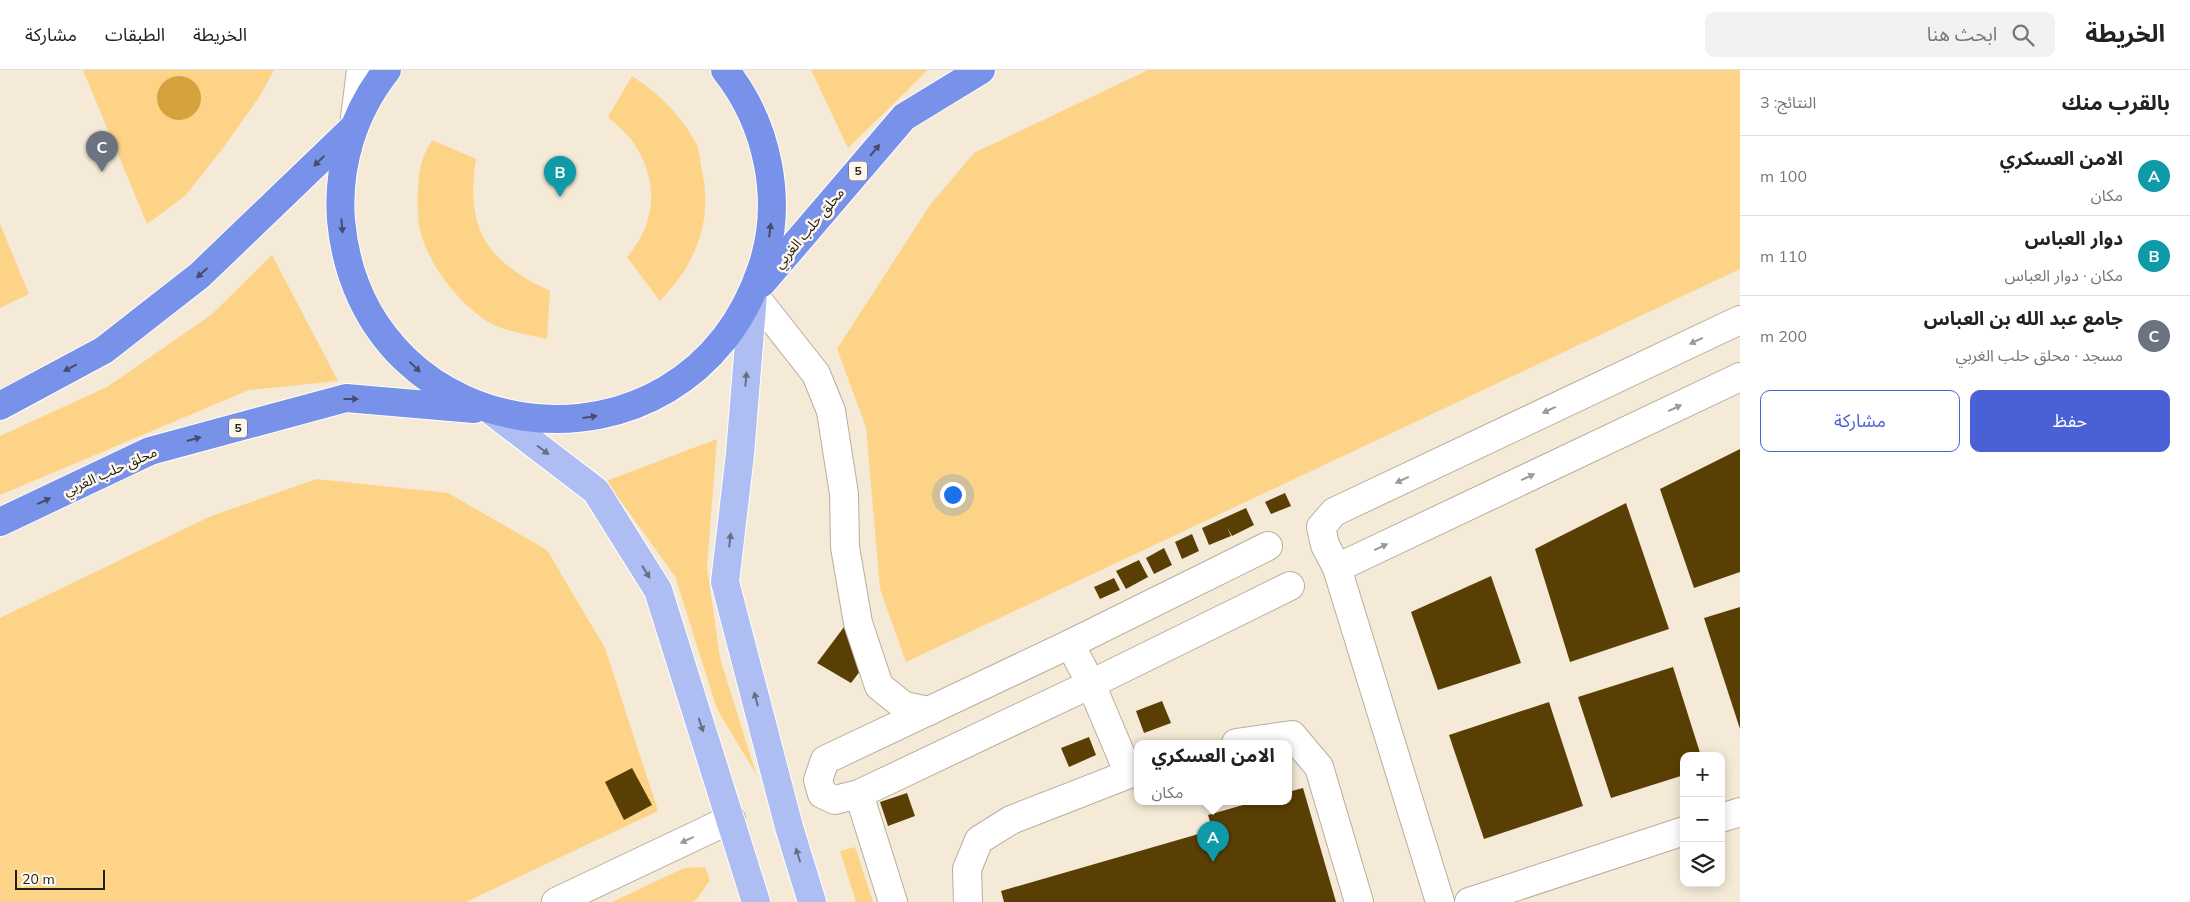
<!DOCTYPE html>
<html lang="ar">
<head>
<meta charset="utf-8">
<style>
  :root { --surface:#fff; --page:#f2f2f2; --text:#222; --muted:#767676; --line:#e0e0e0; --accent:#4961d5 }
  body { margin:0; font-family:Mulish,"Noto Sans Arabic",sans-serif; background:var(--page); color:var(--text); direction:rtl }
  .controls { position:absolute; right:15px; bottom:15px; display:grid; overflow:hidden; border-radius:10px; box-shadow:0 2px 12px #0003 }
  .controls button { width:45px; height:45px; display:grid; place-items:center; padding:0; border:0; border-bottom:1px solid var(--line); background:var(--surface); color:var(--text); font:25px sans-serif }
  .scale { position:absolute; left:15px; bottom:12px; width:90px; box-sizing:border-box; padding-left:5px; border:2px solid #231f18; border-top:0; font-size:14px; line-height:18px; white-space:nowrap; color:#231f18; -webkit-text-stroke:4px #fef8ec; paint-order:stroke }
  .you { position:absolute; left:952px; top:424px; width:18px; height:18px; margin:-12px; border:4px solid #fff; border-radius:50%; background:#1a73e8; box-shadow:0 0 0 8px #1a73e833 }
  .badge { display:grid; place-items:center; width:32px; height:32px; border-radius:50%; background:var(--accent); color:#fff; font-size:16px; font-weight:700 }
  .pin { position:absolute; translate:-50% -41px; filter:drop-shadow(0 1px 2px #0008) }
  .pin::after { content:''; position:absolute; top:26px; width:18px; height:15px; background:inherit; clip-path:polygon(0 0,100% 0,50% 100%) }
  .popup { position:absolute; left:1134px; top:670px; width:158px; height:65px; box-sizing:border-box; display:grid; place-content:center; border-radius:10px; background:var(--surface); filter:drop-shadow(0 1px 4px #0005); font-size:16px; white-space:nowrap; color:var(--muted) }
  .popup b { font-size:19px; color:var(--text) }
  .popup::after { content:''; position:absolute; left:50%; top:100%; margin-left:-10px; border:10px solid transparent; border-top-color:var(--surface) }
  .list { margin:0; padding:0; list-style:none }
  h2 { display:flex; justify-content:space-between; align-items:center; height:65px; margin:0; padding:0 20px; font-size:21px }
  h2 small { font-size:16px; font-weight:400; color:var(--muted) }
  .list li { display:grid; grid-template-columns:32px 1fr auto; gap:15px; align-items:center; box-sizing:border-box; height:80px; padding:0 20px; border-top:1px solid var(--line) }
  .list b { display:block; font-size:19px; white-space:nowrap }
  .list p { margin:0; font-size:16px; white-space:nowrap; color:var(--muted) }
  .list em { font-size:16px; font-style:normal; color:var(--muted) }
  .actions { display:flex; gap:10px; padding:15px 20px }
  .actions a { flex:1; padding:11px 0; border:1px solid var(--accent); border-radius:10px; text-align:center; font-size:18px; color:var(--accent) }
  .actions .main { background:var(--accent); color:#fff }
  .icon { flex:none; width:28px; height:28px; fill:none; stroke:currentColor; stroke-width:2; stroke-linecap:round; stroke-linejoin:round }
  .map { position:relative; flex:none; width:1740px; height:832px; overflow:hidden; direction:ltr }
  header { display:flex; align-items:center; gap:30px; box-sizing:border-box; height:70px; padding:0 25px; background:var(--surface); border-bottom:1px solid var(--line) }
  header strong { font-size:24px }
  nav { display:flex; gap:28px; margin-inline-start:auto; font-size:18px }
  .search { width:350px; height:45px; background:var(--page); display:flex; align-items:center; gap:12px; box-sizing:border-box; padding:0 18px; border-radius:10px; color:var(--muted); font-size:19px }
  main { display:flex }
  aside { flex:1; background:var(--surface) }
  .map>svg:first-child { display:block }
  .green { fill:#fdd388 }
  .water { fill:#d5a23e }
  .building { fill:#5a3f05 }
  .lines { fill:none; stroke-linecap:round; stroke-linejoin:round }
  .minor-casing { stroke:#b8ae9b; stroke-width:30 }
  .major-casing { stroke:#fff; stroke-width:30 }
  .highway-casing { stroke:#fff; stroke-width:30 }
  .minor { stroke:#fff; stroke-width:28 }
  .major { stroke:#aebdf2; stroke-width:28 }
  .highway { stroke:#7891e9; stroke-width:28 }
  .oneway { fill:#454d6c }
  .oneway2 { fill:#9c9a97 }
  .oneway3 { fill:#686e85 }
  .labels { text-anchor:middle; stroke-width:5; stroke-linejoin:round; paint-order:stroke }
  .shield { fill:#fef8ec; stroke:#656058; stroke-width:1 }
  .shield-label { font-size:12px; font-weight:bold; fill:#231f18 }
  .street-label { font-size:14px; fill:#231f18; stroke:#fef8ec }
</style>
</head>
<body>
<header>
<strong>الخريطة</strong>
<div class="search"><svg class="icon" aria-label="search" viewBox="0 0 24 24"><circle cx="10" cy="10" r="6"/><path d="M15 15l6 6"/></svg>ابحث هنا</div>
<nav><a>الخريطة</a><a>الطبقات</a><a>مشاركة</a></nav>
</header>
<main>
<aside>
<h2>بالقرب منك<small>النتائج: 3</small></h2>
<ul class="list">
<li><span class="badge" style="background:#0f9aa8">A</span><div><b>الامن العسكري</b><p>مكان</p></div><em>100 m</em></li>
<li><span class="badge" style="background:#0f9aa8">B</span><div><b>دوار العباس</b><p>مكان · دوار العباس</p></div><em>110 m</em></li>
<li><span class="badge" style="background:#6b7280">C</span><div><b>جامع عبد الله بن العباس</b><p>مسجد · محلق حلب الغربي</p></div><em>200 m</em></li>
</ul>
<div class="actions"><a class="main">حفظ</a><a>مشاركة</a></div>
</aside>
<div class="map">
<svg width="1740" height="832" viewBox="0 0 1740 832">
  <rect width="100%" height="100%" fill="#f5ead7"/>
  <g class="green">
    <polygon points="83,0 274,0 260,26 223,78 185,126 147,154"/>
    <polygon points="811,0 928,0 848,78"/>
    <polygon points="1148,0 1740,0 1740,199 906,592 880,519 866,357 837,279 930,135 974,83"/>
    <path d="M632,6C659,24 678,42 695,71C699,78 700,88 701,96C714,150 697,192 660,231L627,187C658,151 659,108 631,69C625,61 615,54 608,47Z"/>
    <path d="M432,70L476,89C465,160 487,191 550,221L547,269C525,264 499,261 481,247C454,227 428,193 420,160C416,144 417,107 422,91C424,84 428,77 432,70Z"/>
    <polygon points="0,154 29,224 0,238"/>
    <polygon points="272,185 338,311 249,320 0,425 0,366 107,317 211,245"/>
    <polygon points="717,369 707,497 720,588 756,704 717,639 675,506 606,411"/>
    <polygon points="316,409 448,423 547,480 605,578 658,741 466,832 0,832 0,548 209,447"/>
    <polygon points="855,777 873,832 856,832 840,781"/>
    <polygon points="705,797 710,810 696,830 692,832 612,832 684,798"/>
  </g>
  <circle class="water" cx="179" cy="28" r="22"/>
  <g class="building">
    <polygon points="1740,379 1740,502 1694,518 1660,419"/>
    <polygon points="1285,423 1291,436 1271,444 1265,432"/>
    <polygon points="1626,433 1669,559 1570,592 1535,479"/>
    <polygon points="1246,438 1254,455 1232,466 1227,457 1231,466 1209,475 1202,458"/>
    <polygon points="1192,464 1199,481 1182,489 1175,472"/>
    <polygon points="1164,478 1172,495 1154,504 1146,488"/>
    <polygon points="1139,490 1148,507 1126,519 1116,501"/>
    <polygon points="1491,506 1521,593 1438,620 1411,542"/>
    <polygon points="1114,508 1120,520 1100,529 1094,517"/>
    <polygon points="1740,537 1740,659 1704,548"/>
    <polygon points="844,557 861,600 851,613 817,593"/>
    <polygon points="1673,597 1701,686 1684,686 1684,705 1611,728 1578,627"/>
    <polygon points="1162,631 1171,653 1144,663 1136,641"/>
    <polygon points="1549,632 1583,736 1484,769 1449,665"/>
    <polygon points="1089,667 1096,685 1069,697 1061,678"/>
    <polygon points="632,698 652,735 624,750 605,712"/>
    <polygon points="1303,718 1336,832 1004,832 1001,821 1202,763 1201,758 1211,755 1208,745 1257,731 1288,731 1288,722"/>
    <polygon points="907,723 915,746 888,756 880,732"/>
  </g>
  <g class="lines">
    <g class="minor-casing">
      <g id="minor">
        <polyline points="354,56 361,0"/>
        <polyline points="753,224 816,304 831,341 844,424 845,477 858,553 879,616 904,636 929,641"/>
        <polyline points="1268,476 1070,574 825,690 818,710 822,724 835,730 859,724 1091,614 1290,516"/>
        <polyline points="1337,498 1740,307"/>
        <polyline points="1236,673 1292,665 1319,697 1359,832"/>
        <polyline points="859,724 893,832"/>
        <polyline points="1721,748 1740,742"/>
        <polyline points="556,832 731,749"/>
        <polyline points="968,832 967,799 979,770 1011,750 1129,704 1091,614 1070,574"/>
        <polyline points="1440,832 1337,498 1325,475 1321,457 1334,442 1740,250"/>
        <polyline points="1469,832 1684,761"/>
      </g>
    </g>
    <g class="major-casing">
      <g id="major">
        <polyline points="753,224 740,384 725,512 789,757 812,832"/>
        <polyline points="490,340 596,421 658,520 756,832"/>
      </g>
    </g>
    <g class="highway-casing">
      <g id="highway">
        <path d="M387,0C353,43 337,96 341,150C362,386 686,425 762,197C784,131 768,54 725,0"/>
        <polyline points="762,213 904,47 981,0"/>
        <polyline points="0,336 104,280 200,205 353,58"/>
        <polyline points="0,452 150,381 346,328 474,339"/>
      </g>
    </g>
    <use href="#minor" class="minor"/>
    <use href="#major" class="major"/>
    <use href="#highway" class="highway"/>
  </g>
  <defs><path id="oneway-solid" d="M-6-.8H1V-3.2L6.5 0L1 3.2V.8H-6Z" transform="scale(1.25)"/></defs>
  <g class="oneway">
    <use href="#oneway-solid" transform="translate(875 80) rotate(-50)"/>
    <use href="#oneway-solid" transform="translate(319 91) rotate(136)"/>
    <use href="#oneway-solid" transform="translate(342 156) rotate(85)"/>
    <use href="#oneway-solid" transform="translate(770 160) rotate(-83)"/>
    <use href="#oneway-solid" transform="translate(202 203) rotate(138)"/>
    <use href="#oneway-solid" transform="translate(415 297) rotate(44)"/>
    <use href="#oneway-solid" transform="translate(70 298) rotate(152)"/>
    <use href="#oneway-solid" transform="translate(351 329)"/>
    <use href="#oneway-solid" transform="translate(590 347) rotate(-8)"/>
    <use href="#oneway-solid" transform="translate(194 369) rotate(-15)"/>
    <use href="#oneway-solid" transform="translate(44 431) rotate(-25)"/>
  </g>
  <g class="oneway2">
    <use href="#oneway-solid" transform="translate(1696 271) rotate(155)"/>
    <use href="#oneway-solid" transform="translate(1675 338) rotate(-25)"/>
    <use href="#oneway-solid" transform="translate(1549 340) rotate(155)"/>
    <use href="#oneway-solid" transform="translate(1528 407) rotate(-25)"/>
    <use href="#oneway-solid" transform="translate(1402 410) rotate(155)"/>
    <use href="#oneway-solid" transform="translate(1381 477) rotate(-25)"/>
    <use href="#oneway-solid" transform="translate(687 770) rotate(155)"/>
  </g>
  <g class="oneway3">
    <use href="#oneway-solid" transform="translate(746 309) rotate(-85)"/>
    <use href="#oneway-solid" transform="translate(543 380) rotate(37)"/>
    <use href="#oneway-solid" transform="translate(730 470) rotate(-83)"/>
    <use href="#oneway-solid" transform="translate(646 502) rotate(58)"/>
    <use href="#oneway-solid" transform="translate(756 629) rotate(-105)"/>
    <use href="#oneway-solid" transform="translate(701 655) rotate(72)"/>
    <use href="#oneway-solid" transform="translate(798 785) rotate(-107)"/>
  </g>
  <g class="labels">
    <g class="shield">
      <rect x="849" y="91.5" width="18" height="19" rx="4"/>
      <rect x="229" y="348.5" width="18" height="19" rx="4"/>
    </g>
    <g class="shield-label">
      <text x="858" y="105">5</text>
      <text x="238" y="362">5</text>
    </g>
    <g class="street-label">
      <text transform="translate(809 158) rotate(-50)" y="5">محلق حلب الغربي</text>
      <text transform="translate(110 401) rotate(-24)" y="5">محلق حلب الغربي</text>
    </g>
  </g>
</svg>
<div class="controls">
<button>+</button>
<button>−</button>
<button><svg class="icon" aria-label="layers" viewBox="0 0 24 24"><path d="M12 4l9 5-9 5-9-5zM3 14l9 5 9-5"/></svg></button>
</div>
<div class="scale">20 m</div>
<div class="you"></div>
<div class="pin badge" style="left:1213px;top:792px;background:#0f9aa8">A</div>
<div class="popup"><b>الامن العسكري</b>مكان</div>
<div class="pin badge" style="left:560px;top:127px;background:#0f9aa8">B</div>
<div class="pin badge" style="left:102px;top:102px;background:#6b7280">C</div>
</div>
</main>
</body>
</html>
